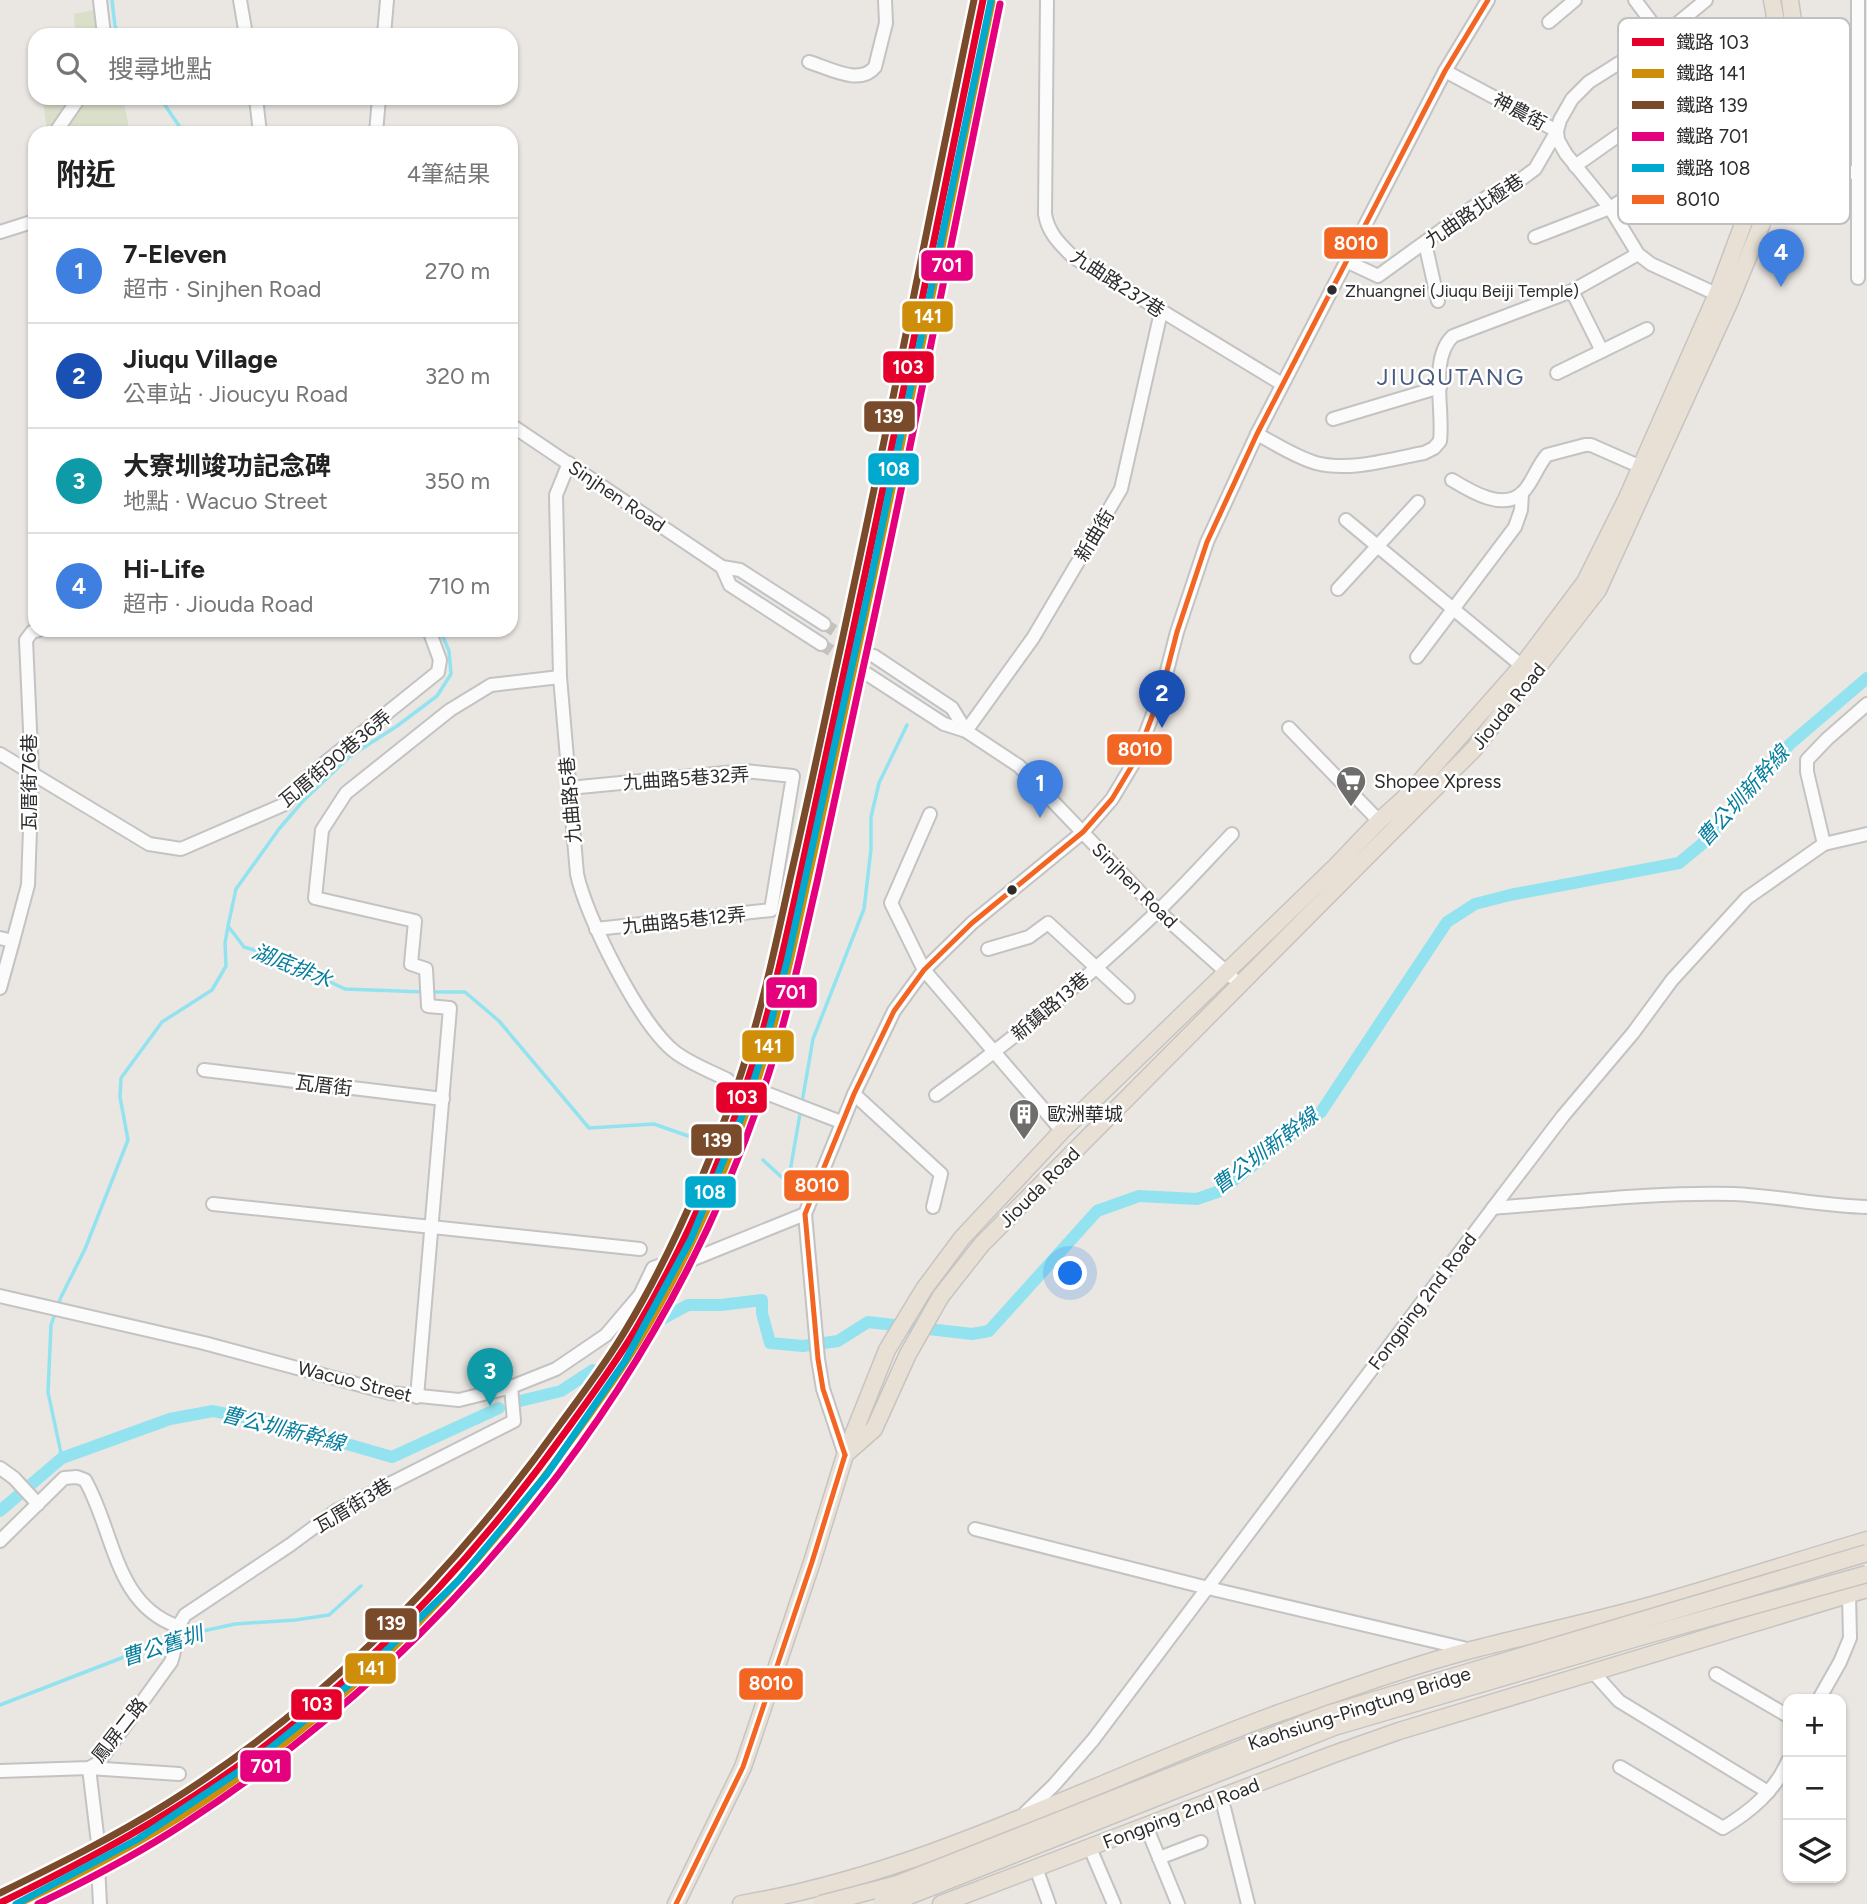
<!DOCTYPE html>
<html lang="zh-TW">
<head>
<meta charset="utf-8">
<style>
  :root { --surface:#fff; --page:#f2f2f2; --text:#222; --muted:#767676; --line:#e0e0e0; --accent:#0b8043 }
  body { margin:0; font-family:Figtree,"Noto Sans TC",sans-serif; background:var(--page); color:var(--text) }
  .controls { position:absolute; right:21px; bottom:21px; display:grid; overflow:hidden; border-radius:14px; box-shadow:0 2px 5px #0004 }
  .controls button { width:63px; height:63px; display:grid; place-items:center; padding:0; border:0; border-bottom:2px solid var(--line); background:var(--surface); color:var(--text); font:35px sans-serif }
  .you { position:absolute; left:1071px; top:1274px; width:24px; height:24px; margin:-18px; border:5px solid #fff; border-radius:50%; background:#1a73e8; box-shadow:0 0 0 10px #1a73e833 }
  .badge { display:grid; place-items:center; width:46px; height:46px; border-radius:50%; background:var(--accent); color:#fff; font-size:23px; font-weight:700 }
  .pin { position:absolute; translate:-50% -58px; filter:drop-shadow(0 2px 4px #0008) }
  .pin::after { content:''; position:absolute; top:37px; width:24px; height:21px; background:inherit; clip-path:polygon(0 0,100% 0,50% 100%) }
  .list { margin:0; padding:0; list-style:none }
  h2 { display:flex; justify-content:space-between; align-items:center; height:91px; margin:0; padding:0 28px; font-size:30px }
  h2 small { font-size:23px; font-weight:400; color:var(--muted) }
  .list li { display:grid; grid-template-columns:46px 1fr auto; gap:21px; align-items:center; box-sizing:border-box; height:105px; padding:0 28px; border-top:2px solid var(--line) }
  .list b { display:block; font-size:26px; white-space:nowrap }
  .list p { margin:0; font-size:23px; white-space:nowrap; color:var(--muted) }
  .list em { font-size:23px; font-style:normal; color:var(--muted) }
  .icon { flex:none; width:38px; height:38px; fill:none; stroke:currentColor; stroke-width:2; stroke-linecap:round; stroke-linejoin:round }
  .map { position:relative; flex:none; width:1867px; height:1904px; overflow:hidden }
  .search { position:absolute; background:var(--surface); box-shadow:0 2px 5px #0004; left:28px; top:28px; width:490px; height:77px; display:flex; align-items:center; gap:18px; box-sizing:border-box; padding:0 24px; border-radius:21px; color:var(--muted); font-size:26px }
  .panel { position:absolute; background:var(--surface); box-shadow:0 2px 5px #0004; left:28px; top:126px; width:490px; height:511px; border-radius:21px }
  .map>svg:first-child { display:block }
  .cemetery { fill:#d9dfc9 }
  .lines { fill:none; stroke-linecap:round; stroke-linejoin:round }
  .stream { stroke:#92e3ef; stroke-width:3.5 }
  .canal { stroke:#92e3ef; stroke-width:12 }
  .minor-tunnel { stroke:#c4c1be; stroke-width:12; stroke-dasharray:12 6; stroke-linecap:butt }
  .minor-casing { stroke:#c4c3c3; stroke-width:16 }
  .major-casing { stroke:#c6c4c2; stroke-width:19 }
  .minor { stroke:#fcfbfb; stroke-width:12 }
  .major { stroke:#e8e0d4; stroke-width:16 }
  .major-bridge-casing { stroke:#c6c4c2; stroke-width:19; stroke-linecap:butt }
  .major-bridge { stroke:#e8e0d4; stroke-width:16 }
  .bus-1-casing { stroke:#fff; stroke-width:10 }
  .bus-1 { stroke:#f26522; stroke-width:5 }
  .rail-1-casing { stroke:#fff; stroke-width:12 }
  .rail-2-casing { stroke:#fff; stroke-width:12 }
  .rail-3-casing { stroke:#fff; stroke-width:12 }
  .rail-4-casing { stroke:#fff; stroke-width:12 }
  .rail-5-casing { stroke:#fff; stroke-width:12 }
  .rail-1 { stroke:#e4002b; stroke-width:7 }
  .rail-2 { stroke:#ce8e09; stroke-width:7 }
  .rail-3 { stroke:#7a4b2a; stroke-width:7 }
  .rail-4 { stroke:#e5007d; stroke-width:7 }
  .rail-5 { stroke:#00a9ce; stroke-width:7 }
  .bus-dot { fill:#2c2c2c; stroke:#fff; stroke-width:2.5 }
  .labels { text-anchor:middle; stroke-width:5; stroke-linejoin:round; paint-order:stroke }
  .bus-label { font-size:17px; fill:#2c2c2c; stroke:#fff; text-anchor:start }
  .street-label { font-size:19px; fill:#2c2c2c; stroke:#fff }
  .poi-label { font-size:19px; fill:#2c2c2c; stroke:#fff; text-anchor:start }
  .water-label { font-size:21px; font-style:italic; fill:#087e9e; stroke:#fff }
  .quarter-label { font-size:23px; letter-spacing:2px; fill:#4a5b80; stroke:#fff }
  .key { fill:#fff; stroke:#c0c0c0; stroke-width:2 }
  .key-label { font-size:19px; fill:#2c2c2c }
  .line-badge { stroke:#fff; stroke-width:2.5 }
  .badge-label { font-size:19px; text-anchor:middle; font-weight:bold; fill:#fff }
</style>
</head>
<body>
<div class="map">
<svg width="1867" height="1904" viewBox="0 0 1867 1904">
  <rect width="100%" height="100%" fill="#eae6e2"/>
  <g class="cemetery">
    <polygon points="107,7 109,35 75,35 74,14"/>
    <polygon points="43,98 123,98 130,133 47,133"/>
  </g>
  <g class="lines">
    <g class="stream">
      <polyline points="112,0 115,26 120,35"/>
      <polyline points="160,98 184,133"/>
      <polyline points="424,992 345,989 280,958 244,947 228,926 236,889 279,829 303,801 349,757 397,726 437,696 451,674 449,651 440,630"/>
      <polyline points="432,992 465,992 499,1021 589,1128 654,1124 694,1138"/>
      <polyline points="763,1160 788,1183"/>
      <polyline points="788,1183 813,1039 864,909 871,849 871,817 879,783 907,725"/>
      <polyline points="62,1458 48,1392 51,1325 61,1297 85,1249 128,1140 120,1097 121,1078 162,1022 212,990 226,966 225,943 228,927"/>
      <polyline points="180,1636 235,1624 295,1620 329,1615 361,1586"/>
      <polyline points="0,1705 173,1638"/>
    </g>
    <g class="canal">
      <polyline points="664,1318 688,1305 721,1305 762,1300 762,1313 770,1343 803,1346 838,1341 868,1322 972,1334 989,1331 1097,1211 1139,1196 1197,1199 1220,1191 1321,1112 1447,922 1475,904 1510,895 1679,863 1702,844 1790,744 1867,678"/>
      <polyline points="520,1401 561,1391 593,1370"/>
      <polyline points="0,1511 62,1458 170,1419 213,1411 288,1427 392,1457 499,1408"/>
    </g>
    <g class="minor-tunnel">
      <polyline points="824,624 874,656"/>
      <polyline points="821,644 867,674"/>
      <polyline points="728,1080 758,1090"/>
      <polyline points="667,1263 691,1260"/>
      <polyline points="98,1843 98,1865"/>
    </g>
    <g class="minor-casing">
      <g id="minor">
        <polyline points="100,0 104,35"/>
        <polyline points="240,0 246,35"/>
        <path d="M1047,0L1045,214C1048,233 1060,244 1073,257L1282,384"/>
        <polyline points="1635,0 1662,36"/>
        <polyline points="1858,0 1858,278"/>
        <polyline points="1549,22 1575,0"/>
        <polyline points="384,35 387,0"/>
        <path d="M809,62C829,68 860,86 875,67L886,23L885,0"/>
        <polyline points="1445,71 1557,131 1558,140 1566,154 1610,208 1638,254 1651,264 1725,298"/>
        <polyline points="256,98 260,133"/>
        <polyline points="55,133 79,98"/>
        <polyline points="376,133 379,98"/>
        <polyline points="1784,153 1857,174"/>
        <polyline points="1575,166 1710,71"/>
        <polyline points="0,232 35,221"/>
        <polyline points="1535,237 1610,208 1709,144"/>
        <polyline points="1425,243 1438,301"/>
        <polyline points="1346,261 1378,276 1487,197 1513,185 1535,169 1557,131 1560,120 1572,99 1589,82 1662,36 1706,0"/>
        <polyline points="1572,291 1602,351"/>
        <polyline points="1557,373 1647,329"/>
        <polyline points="1333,419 1440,387"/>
        <polyline points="511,425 722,567 740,570 824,624"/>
        <path d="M1257,434C1276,444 1295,457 1316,463C1351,472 1390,459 1424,453L1434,448L1440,441C1444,410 1429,358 1453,336L1572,291L1638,254"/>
        <path d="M569,463L556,495L560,677L577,874C586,917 640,1025 675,1052C691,1064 710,1071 728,1080"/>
        <path d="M1452,480C1470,491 1504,512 1523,492C1533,482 1537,466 1547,455L1585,445H1591L1641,467"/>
        <polyline points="1346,520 1522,666"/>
        <polyline points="722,567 730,585 821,644"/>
        <polyline points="1338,589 1418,502"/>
        <polyline points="874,656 952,708 966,731"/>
        <polyline points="1417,657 1515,527 1521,510 1522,493"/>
        <polyline points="867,674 944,724 966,731 1019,766 1158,911 1232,977"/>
        <polyline points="1289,728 1379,821"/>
        <polyline points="966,731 1033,638 1121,489 1161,312"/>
        <polyline points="0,754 149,844 181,849 285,804 311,774 438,672 440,660 429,630"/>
        <polyline points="569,788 745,771 793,776 771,910 596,929"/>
        <polyline points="930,814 891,903 924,970 1062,1131"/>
        <polyline points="1824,844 1807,772 1807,760 1827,739 1867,704"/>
        <polyline points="0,938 13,941 0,988"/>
        <polyline points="13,941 28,885 32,774 26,640 32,632 39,630"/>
        <polyline points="988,949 1029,937 1048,923 1128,997"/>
        <polyline points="204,1070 443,1099"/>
        <polyline points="758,1090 841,1122"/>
        <polyline points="854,1094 941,1174 933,1207"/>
        <path d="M936,1095C1014,1039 1089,977 1158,911C1184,886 1208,859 1232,834"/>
        <polyline points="213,1204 640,1249"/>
        <path d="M1493,1208C1573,1202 1654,1192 1734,1194C1778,1196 1822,1206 1867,1207"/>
        <polyline points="691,1260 805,1214"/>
        <polyline points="0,1296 204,1343 390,1393 459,1400 511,1387 556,1369 606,1335 640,1295 653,1268 667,1263"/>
        <polyline points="417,1397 450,1008 428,1006 426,969 411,964 415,921 315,898 322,830 346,793 450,710 491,685 560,677"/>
        <polyline points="845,1455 823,1389 818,1359 805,1214 854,1094 894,1011 924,970 972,923 1083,832 1112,799 1136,759 1162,690 1177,632 1207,542 1257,434 1445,71 1488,0"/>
        <polyline points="0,1468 14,1478 38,1504"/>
        <polyline points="975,1529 1208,1588 1463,1648 1468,1651"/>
        <path d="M0,1541L64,1478L77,1477L85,1480C114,1530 114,1604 177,1626"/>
        <polyline points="1593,1672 1619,1701 1768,1792"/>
        <polyline points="1716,1674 1788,1716"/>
        <polyline points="1819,1699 1840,1662 1850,1638 1849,1594"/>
        <path d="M1620,1767L1723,1828C1751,1811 1775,1791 1788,1761"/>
        <path d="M0,1771L89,1768L98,1763L171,1662C178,1644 173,1632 185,1615L290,1545L336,1511L514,1421L511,1387"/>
        <polyline points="1224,1808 1248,1904"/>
        <polyline points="1025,1813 1054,1785 1093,1740 1493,1208 1563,1116 1633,1033 1672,980 1747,898 1824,844 1867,834"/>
        <polyline points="1146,1826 1178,1904"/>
        <polyline points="98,1843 89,1768 179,1774"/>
        <polyline points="1090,1848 1114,1904"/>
        <polyline points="1159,1858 1201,1842"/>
        <polyline points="98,1865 100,1904"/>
        <polyline points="1036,1868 1049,1904"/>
      </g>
    </g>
    <g class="major-casing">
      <g id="major">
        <polyline points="849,1451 874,1429 908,1354 941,1296 982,1244 1474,749 1598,590 1730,301 1772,199 1784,153 1795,65 1793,21 1790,0"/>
        <polyline points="676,1904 743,1767 812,1562 845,1455 887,1350 924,1289 962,1238 1062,1131 1335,867 1379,821 1409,794 1522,666 1585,582 1627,498 1717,294 1755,192 1767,150 1777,64 1776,22 1772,0"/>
        <path d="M741,1904C930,1872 1101,1778 1279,1713C1342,1691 1407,1667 1471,1650C1529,1635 1587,1623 1645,1607C1719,1586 1793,1562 1867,1540"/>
        <polyline points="941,1904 1334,1754 1399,1731 1867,1589"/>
      </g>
    </g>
    <use href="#minor" class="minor"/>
    <use href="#major" class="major"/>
    <g class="major-bridge-casing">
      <g id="major-bridge">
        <polyline points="821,1904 898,1884 1328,1714 1867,1553"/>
        <polyline points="881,1904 904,1898 1334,1727 1647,1635 1867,1574"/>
      </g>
    </g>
    <use href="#major-bridge" class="major-bridge"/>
    <g class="bus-1-casing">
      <g id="bus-1">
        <polyline points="845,1455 823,1389 818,1359 805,1214 854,1094 894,1011 924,970 972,923 1083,832 1112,799 1136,759 1162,690 1177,632 1207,542 1257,434 1445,71 1488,0"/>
        <polyline points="676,1904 743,1767 812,1562 845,1455"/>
      </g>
    </g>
    <use href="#bus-1" class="bus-1"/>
    <g class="rail-1-casing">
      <path id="rail-1" d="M0,1903C88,1860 174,1814 253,1755C375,1665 478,1554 566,1431C590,1398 615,1364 636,1329C682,1251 719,1167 747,1082C769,1017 783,952 798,885C812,819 827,753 841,686C891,458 936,229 983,0"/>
    </g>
    <g class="rail-2-casing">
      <path id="rail-2" d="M18,1904C72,1878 125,1851 177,1819C333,1721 465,1588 572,1439C596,1405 621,1372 642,1336C688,1259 724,1176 754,1091C777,1023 792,954 807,884C822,818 836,752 850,686C900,458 945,230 992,2"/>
    </g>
    <g class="rail-3-casing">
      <path id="rail-3" d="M0,1893C57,1865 114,1837 168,1803C324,1705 454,1572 561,1423C583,1393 606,1363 625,1331C672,1254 707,1170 737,1086C760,1018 775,949 790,879C805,814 819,748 833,682C883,455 927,227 974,0"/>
    </g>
    <g class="rail-4-casing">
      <path id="rail-4" d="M38,1904C88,1880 138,1854 185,1823C450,1652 663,1387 764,1088C787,1020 801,951 817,882C832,812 847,743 862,673C911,451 954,227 1000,4"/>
    </g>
    <g class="rail-5-casing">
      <polyline id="rail-5" points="16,1904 138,1839 253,1762 360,1676 459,1580 547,1474 625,1361 691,1239 744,1111 763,1052 787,962 871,579 991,0"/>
    </g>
    <use href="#rail-1" class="rail-1"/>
    <use href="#rail-2" class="rail-2"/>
    <use href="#rail-3" class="rail-3"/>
    <use href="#rail-4" class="rail-4"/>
    <use href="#rail-5" class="rail-5"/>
  </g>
  <defs>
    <g id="supermarket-pin" transform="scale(1.575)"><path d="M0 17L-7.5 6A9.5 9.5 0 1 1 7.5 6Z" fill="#6e6d6c" stroke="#fff"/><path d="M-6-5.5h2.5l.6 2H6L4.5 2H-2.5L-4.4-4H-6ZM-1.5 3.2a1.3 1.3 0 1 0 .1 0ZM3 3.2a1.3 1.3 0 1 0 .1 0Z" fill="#fff"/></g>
    <g id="building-pin" transform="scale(1.575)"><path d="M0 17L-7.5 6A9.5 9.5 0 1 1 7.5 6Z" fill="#6e6d6c" stroke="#fff"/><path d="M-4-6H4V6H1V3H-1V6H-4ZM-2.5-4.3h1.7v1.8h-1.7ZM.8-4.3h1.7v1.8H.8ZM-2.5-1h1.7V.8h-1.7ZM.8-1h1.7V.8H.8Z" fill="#fff"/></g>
  </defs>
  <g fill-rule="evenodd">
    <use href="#supermarket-pin" x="1351" y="781"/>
    <use href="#building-pin" x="1024" y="1114"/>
  </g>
  <g class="bus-dot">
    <circle cx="1332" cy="290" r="6"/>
    <circle cx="1012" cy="890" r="6"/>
  </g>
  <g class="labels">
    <g class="bus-label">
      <text x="1345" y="297">Zhuangnei (Jiuqu Beiji Temple)</text>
    </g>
    <g class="street-label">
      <text transform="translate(1520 111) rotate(28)" y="7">神農街</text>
      <text transform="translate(1474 210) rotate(-34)" y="7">九曲路北極巷</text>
      <text transform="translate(1118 283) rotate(33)" y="7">九曲路237巷</text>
      <text transform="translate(617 496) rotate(34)" y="7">Sinjhen Road</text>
      <text transform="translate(1094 535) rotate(-59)" y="7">新曲街</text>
      <text transform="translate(1508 706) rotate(-51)" y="7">Jiouda Road</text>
      <text transform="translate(335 758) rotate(-40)" y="7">瓦厝街90巷36弄</text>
      <text transform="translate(686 778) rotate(-4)" y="7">九曲路5巷32弄</text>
      <text transform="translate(29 782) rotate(-90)" y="7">瓦厝街76巷</text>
      <text transform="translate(570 800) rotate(-95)" y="7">九曲路5巷</text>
      <text transform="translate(1135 885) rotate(45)" y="7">Sinjhen Road</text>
      <text transform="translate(684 920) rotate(-6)" y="7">九曲路5巷12弄</text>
      <text transform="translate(1050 1006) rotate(-40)" y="7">新鎮路13巷</text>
      <text transform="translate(324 1085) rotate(7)" y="7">瓦厝街</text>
      <text transform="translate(1039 1187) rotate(-45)" y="7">Jiouda Road</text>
      <text transform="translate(1422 1301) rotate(-53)" y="7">Fongping 2nd Road</text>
      <text transform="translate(355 1381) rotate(14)" y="7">Wacuo Street</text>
      <text transform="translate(353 1505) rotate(-31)" y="7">瓦厝街3巷</text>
      <text transform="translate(1359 1708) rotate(-18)" y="7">Kaohsiung-Pingtung Bridge</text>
      <text transform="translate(119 1730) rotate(-52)" y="7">鳳屏二路</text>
      <text transform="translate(1181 1813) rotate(-21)" y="7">Fongping 2nd Road</text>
    </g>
    <g class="poi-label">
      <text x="1374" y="788">Shopee Xpress</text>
      <text x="1047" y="1121">歐洲華城</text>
    </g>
    <g class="water-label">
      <text transform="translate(1743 796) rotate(-48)" y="7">曹公圳新幹線</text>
      <text transform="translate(292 966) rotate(22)" y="7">湖底排水</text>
      <text transform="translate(1265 1151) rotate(-37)" y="7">曹公圳新幹線</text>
      <text transform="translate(283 1429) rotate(14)" y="7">曹公圳新幹線</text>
      <text transform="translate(162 1646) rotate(-18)" y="7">曹公舊圳</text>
    </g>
    <g class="quarter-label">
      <text x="1451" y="385">JIUQUTANG</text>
    </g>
  </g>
  <rect x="1618" y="18" width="232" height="206" rx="10" class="key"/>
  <rect x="1632" y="38" width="32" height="8" fill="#e4002b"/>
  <rect x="1632" y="69" width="32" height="9" fill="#ce8e09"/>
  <rect x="1632" y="101" width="32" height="8" fill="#7a4b2a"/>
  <rect x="1632" y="132" width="32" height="9" fill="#e5007d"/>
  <rect x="1632" y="164" width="32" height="8" fill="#00a9ce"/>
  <rect x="1632" y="195" width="32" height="9" fill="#f26522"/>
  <g class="key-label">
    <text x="1676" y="49">鐵路 103</text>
    <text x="1676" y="80">鐵路 141</text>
    <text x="1676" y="112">鐵路 139</text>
    <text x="1676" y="143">鐵路 701</text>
    <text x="1676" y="175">鐵路 108</text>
    <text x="1676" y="206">8010</text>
  </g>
  <g class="line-badge">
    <rect x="1323" y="226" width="66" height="34" rx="7" fill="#f26522"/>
    <rect x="920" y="249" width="54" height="33" rx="7" fill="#e5007d"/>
    <rect x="901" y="300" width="53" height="33" rx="7" fill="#ce8e09"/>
    <rect x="882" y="350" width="53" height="34" rx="7" fill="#e4002b"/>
    <rect x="863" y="400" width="53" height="33" rx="7" fill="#7a4b2a"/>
    <rect x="867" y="452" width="53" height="34" rx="7" fill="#00a9ce"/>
    <rect x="1106" y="733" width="67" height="33" rx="7" fill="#f26522"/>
    <rect x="765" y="976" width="53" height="33" rx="7" fill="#e5007d"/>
    <rect x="741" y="1029" width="54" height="34" rx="7" fill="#ce8e09"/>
    <rect x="715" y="1081" width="53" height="33" rx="7" fill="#e4002b"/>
    <rect x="690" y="1123" width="53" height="34" rx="7" fill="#7a4b2a"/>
    <rect x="783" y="1169" width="67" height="33" rx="7" fill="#f26522"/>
    <rect x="684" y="1175" width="53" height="34" rx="7" fill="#00a9ce"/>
    <rect x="364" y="1607" width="54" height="34" rx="7" fill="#7a4b2a"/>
    <rect x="344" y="1652" width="53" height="33" rx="7" fill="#ce8e09"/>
    <rect x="738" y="1667" width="66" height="34" rx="7" fill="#f26522"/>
    <rect x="290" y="1688" width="53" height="33" rx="7" fill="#e4002b"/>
    <rect x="239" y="1749" width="53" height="34" rx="7" fill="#e5007d"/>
  </g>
  <g class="badge-label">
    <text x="1356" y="250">8010</text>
    <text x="947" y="272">701</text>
    <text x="928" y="323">141</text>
    <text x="908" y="374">103</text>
    <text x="889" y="423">139</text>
    <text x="894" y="476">108</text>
    <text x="1140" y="756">8010</text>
    <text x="791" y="999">701</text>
    <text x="768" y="1053">141</text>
    <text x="742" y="1104">103</text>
    <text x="717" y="1147">139</text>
    <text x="817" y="1192">8010</text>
    <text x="710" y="1199">108</text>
    <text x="391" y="1630">139</text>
    <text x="371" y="1675">141</text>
    <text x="771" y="1690">8010</text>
    <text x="317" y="1711">103</text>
    <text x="266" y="1773">701</text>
  </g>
</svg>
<div class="controls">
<button>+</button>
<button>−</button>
<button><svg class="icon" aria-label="layers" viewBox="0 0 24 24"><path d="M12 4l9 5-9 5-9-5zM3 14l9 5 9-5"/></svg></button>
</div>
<div class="you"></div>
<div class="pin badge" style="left:1040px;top:818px;background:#3f7fe0">1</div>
<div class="pin badge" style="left:1162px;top:728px;background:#1a4fb4">2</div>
<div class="pin badge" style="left:490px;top:1406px;background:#0f9aa8">3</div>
<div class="pin badge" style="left:1781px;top:287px;background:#3f7fe0">4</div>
<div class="search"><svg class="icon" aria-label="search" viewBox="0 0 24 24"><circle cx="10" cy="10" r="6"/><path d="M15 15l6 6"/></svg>搜尋地點</div>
<section class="panel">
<h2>附近<small>4筆結果</small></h2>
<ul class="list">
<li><span class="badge" style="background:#3f7fe0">1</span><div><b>7-Eleven</b><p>超市 · Sinjhen Road</p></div><em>270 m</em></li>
<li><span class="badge" style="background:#1a4fb4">2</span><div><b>Jiuqu Village</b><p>公車站 · Jioucyu Road</p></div><em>320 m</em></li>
<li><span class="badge" style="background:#0f9aa8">3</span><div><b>大寮圳竣功記念碑</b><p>地點 · Wacuo Street</p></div><em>350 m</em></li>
<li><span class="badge" style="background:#3f7fe0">4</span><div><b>Hi-Life</b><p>超市 · Jiouda Road</p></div><em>710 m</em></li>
</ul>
</section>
</div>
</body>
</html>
